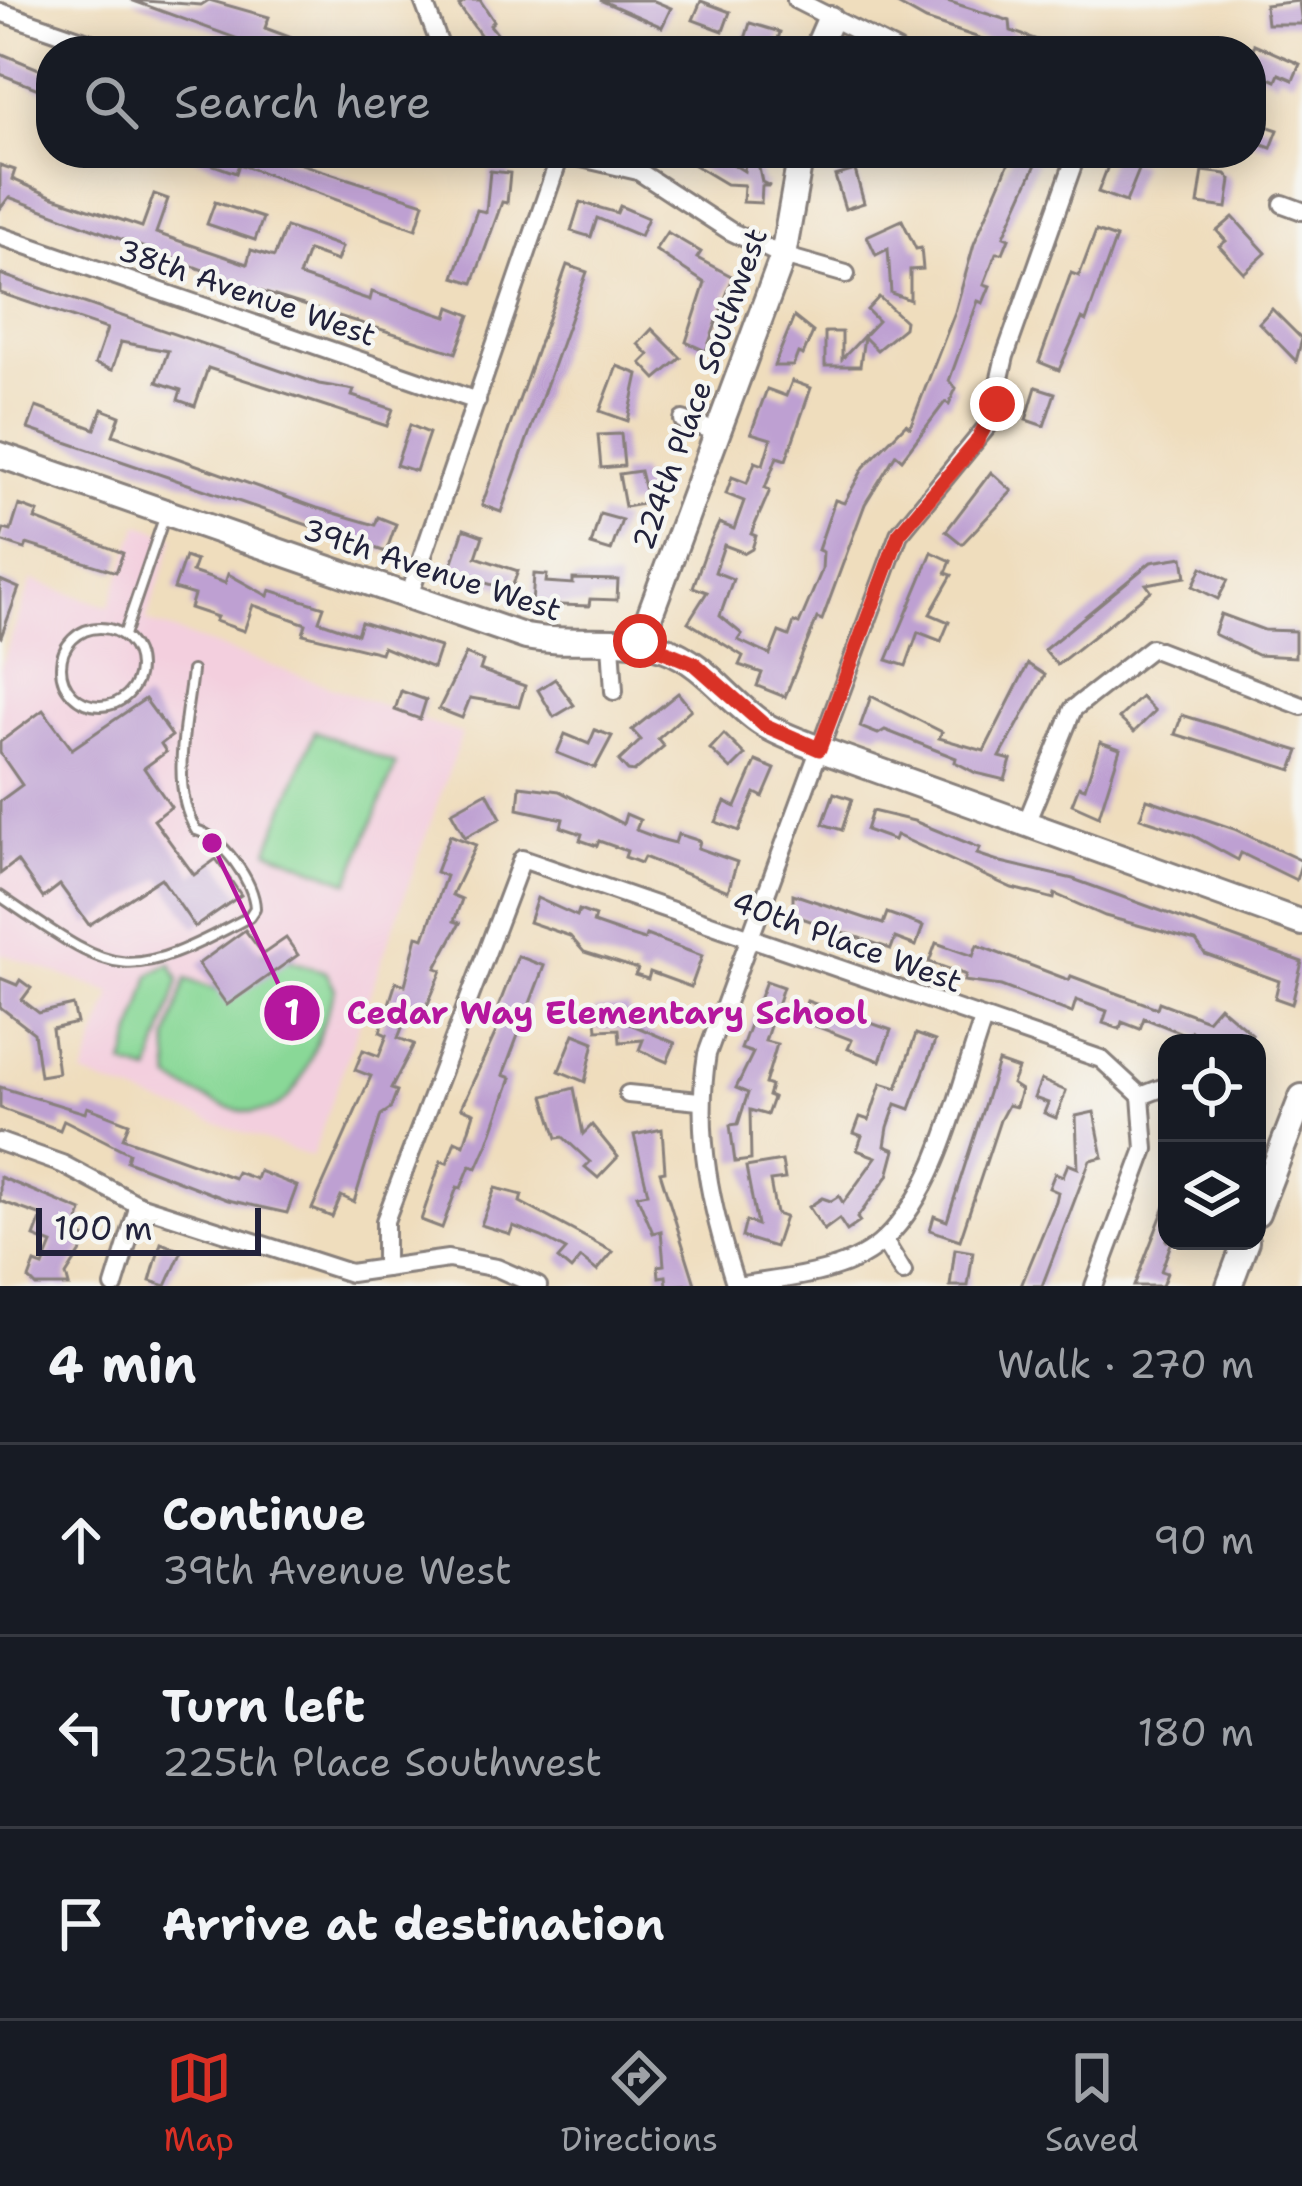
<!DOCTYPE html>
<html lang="en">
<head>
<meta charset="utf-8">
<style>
  :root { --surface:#171b24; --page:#242831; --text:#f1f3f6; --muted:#9ea1a6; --line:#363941; --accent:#d93025 }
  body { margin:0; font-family:"Shantell Sans",sans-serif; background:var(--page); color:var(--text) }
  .controls { position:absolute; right:36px; bottom:36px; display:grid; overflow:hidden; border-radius:24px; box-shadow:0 6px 30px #0003 }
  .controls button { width:108px; height:108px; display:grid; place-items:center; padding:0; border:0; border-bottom:3px solid var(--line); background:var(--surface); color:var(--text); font:60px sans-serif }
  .scale { position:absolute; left:36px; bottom:30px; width:225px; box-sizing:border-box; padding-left:12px; border:6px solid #22223b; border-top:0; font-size:33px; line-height:42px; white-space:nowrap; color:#22223b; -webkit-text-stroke:9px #f6f6f2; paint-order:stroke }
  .stop { position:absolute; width:36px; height:36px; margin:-27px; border:9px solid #d93025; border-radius:50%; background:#fff }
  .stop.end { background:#d93025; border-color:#fff; box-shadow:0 3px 12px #0008 }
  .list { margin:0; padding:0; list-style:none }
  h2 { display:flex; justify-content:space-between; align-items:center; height:156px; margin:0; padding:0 48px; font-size:51px }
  h2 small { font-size:39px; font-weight:400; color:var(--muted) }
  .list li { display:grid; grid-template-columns:78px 1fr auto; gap:36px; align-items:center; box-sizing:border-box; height:192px; padding:0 48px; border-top:3px solid var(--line) }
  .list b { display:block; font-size:45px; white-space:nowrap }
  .list p { margin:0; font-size:39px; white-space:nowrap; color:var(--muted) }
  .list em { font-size:39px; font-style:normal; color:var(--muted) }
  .icon { flex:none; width:66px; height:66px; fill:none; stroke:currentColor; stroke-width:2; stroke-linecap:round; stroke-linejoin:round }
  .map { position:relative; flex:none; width:1302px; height:1286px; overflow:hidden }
  .search { position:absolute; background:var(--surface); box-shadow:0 6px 30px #0003; left:36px; right:36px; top:36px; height:132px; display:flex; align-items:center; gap:30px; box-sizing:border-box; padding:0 42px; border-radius:48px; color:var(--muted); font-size:45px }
  .sheet { height:732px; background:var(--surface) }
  nav { display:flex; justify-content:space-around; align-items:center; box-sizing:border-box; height:168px; border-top:3px solid var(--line); background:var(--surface); font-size:33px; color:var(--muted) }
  nav a { display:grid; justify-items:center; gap:6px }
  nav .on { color:var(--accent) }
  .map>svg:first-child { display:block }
  .built { fill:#f3cfde }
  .green { fill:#89d897; stroke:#567d69; stroke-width:3 }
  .building { fill:#bea0d2 }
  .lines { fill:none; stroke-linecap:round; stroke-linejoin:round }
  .lane-casing { stroke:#88807c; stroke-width:14 }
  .street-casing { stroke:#88807c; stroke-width:22 }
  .secondary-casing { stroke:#88807c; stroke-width:30 }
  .lane { stroke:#fff; stroke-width:8 }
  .street { stroke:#fff; stroke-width:16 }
  .secondary { stroke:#fff; stroke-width:24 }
  .route { stroke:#d93025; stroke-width:15 }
  .labels { text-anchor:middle; stroke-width:9; stroke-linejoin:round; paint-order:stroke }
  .street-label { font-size:30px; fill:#22223b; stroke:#f6f6f2 }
  .leader { fill:none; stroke:#b5179e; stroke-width:4.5 }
  .callout-dot { fill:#b5179e; stroke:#f6f6f2; stroke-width:4.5 }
  .mark-label { font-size:36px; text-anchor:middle; font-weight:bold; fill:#fff }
  .callout-label { font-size:33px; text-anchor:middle; font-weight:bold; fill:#b5179e; stroke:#f6f6f2; stroke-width:9; stroke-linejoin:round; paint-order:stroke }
</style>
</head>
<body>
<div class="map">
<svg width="1302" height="1286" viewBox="0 0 1302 1286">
  <rect width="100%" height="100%" fill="#f6f6f2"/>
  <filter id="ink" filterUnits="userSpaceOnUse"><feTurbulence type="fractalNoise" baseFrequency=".00833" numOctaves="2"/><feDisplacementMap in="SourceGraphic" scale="24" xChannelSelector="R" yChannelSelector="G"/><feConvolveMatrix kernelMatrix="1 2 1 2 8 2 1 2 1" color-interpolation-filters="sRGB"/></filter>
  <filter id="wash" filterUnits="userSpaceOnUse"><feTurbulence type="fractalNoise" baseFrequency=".004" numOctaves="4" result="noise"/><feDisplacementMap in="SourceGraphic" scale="48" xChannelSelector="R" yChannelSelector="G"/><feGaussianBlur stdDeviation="2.7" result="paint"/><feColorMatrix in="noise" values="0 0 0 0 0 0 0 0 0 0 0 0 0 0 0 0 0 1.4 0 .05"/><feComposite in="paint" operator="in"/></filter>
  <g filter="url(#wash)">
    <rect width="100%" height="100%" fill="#efddbd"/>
    <polygon class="built" points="139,524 175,537 146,621 462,734 312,1157 83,1076 112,993 0,953 0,669 32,580 109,607"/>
    <g class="green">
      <polygon points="315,731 396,764 349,882 268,850"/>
      <path d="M263,952L326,972L335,989C298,1094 292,1152 171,1080L168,1039L186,979L217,990Z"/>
      <polygon points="171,963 179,980 150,1073 124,1065 150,975"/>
    </g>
    <g id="blocks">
      <g class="building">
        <polygon points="131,0 201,5 209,0 269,17 265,28 327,51 271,51"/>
        <polygon points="467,0 480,0 494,21 490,25 511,51 478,51 487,44 459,6"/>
        <polygon points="600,0 652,0 671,8 662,27"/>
        <polygon points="890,0 944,0 1010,21 1011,31 1040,41 1036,51 993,51 985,48 988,41 926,20"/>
        <polygon points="701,1 730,12 723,31 693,20"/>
        <polygon points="1299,1 1302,24 1267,24 1265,5"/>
        <polygon points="750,23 780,32 775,51 744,42"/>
        <polygon points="1254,44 1300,64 1293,80 1279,74 1276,81 1251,70"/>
        <polygon points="0,53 51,74 51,94 0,74"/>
        <polygon points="1251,121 1278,130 1271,148 1251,141"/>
        <polygon points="180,153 267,153 424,203 416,229 239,164 236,173"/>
        <polygon points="674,153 715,153 744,171 745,162 758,163 762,182 770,186 762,186 761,203 743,202 744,185 726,184"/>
        <polygon points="1013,153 1034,153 1031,160 1037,162 1004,236 1009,238 1003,253 996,253 984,284 990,286 983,303 978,301 949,381 956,388 949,404 945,402 902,459 896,454 865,504 822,620 817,618 785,697 757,686 762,673 739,665 743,656 688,622 707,592 693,587 707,548 719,523 734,529 744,501 726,494 732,477 747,483 755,462 763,465 771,439 751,433 767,389 786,396 792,381 811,388 786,460 777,457 765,488 770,490 751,534 756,536 752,549 745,553 724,545 715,572 733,579 720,616 742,634 738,640 770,655 779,632 789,636 794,622 799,624 822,570 823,552 818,550 835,500 844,503 864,467 906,424 910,427 955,312 974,244"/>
        <polygon points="1113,153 1132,153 1130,161 1141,165 1126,202 1098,192"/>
        <polygon points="0,165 15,170 12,179 51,196 142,227 154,194 168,199 156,233 247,264 251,250 274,257 286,227 342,247 337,261 308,251 299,276 370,300 372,292 447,317 450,307 470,315 456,353 259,291 9,197 0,209"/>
        <polygon points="855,170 864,203 845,209 835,176"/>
        <polygon points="490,171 510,173 507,203 502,202 473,283 454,277 477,210 486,212"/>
        <polygon points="1203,171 1226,174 1231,180 1227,208 1198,204"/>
        <polygon points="215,202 263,218 255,240 207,224"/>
        <polygon points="580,202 617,213 620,206 648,218 640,236 597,218 591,237 571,231"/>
        <polygon points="1233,217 1266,253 1244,273 1219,246 1226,241 1217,231"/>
        <polygon points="902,220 916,249 921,248 923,269 910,270 910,300 891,293 888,249 876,255 867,236"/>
        <polygon points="1096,231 1116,238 1086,321 1082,319 1059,370 1039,362 1071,273 1079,276"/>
        <polygon points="667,232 701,252 697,258 733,277 706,351 686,342 705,283 655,250"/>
        <polygon points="567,265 587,272 501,512 482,505"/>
        <polygon points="0,274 319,384 354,390 352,396 393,409 387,426 208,368 195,406 178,400 181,390 157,382 168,351 121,342 112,370 95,364 107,329 0,293"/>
        <polygon points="879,297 905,321 904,328 877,350 864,337 860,366 825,366 825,332 842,332 842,359 878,321 867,310"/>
        <polygon points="1272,309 1302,339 1296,361 1259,323"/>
        <polygon points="794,317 813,332 803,355 798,353 793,366 774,366"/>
        <polygon points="652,329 681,358 656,379 641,363 649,355 638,344"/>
        <polygon points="617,366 638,374 628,421 600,411"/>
        <polygon points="1036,387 1055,393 1044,426 1026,420"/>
        <polygon points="36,407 95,429 102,409 120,416 113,435 317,508 375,525 378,517 396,524 386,552 28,429"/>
        <polygon points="410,425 429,433 416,471 396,465"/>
        <polygon points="621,434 624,466 601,468 598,435"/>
        <polygon points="640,471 648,503 625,507 619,474"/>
        <polygon points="991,472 1012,491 962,544 946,531"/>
        <polygon points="19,505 38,512 35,519 123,553 116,572 27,544 25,549 0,541 4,529 11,531"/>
        <polygon points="600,514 622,520 611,551 591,545"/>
        <polygon points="464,529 483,536 476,557 518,571 511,590 449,573"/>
        <polygon points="932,552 951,561 946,573 952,575 930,614 949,622 941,641 918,632 906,666 887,660"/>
        <polygon points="185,557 196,561 192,572 225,583 228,574 268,596 270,590 324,607 319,621 357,634 361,622 440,647 433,668 383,647 381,653 303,634 306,624 253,605 244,631 215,621 217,617 190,608 194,595 174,589"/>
        <polygon points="1183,557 1186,577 1146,584 1151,591 1057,665 1044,650 1151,562"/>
        <polygon points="1202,567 1228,580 1218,599 1193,586"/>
        <polygon points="534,574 547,575 546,582 573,584 573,579 618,580 617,600 590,599 589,606 532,604"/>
        <polygon points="0,580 19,588 1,637 0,636"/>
        <polygon points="1221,614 1264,630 1295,631 1295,657 1257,655 1214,634"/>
        <polygon points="466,654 483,661 480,670 525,686 519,706 470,698 462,718 439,709"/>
        <polygon points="1028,664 1045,675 1000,757 1011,760 1005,780 976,773 955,762 956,758 885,730 878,734 860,727 871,696 942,732 939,738 984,751"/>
        <polygon points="555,679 574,705 554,717 538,690"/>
        <polygon points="401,691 426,700 420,719 395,710"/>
        <polygon points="678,693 691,709 658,739 664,746 634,772 628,771 619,761 641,740 632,730"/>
        <polygon points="1141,697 1155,711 1134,732 1119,718"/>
        <polygon points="145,699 172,736 161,744 166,752 144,768 171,807 154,820 194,875 216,859 241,895 195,927 161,878 89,925 60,885 43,898 17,861 0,874 0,801 22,785 0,753 0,742 43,710 72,749"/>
        <polygon points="1182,715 1299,751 1292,770 1175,734"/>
        <polygon points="595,730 612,736 595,768 557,753 565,734 589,744"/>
        <polygon points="724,734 745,755 731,769 710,749"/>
        <polygon points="1100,742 1120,749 1099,816 1072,804 1079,786 1085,788"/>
        <polygon points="756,761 775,769 763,797 755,793 739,831 716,822 725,802 736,807"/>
        <polygon points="520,786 559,791 623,824 626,814 640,820 636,830 660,839 675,843 678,834 700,841 698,848 737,862 728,891 644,857 641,863 625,857 627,851 599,841 597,846 580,840 582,834 561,827 563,819 518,809"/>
        <polygon points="487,792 501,818 465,837 451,812"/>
        <polygon points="834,793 852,799 842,830 823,824"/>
        <polygon points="1147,799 1234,829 1302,861 1296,880 1241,853 1238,860 1192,835 1140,818"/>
        <polygon points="872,811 914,821 980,848 977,854 1001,862 1073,879 1302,962 1292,1004 1275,998 1279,981 1205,954 1196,941 1105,916 1055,894 1054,899 1012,888 896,835 894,840 866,830"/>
        <polygon points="450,835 476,845 452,895 462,899 454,921 460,923 436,968 442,970 425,1011 411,1005 398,1038 414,1044 391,1089 397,1091 390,1109 381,1115 354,1202 341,1196 332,1217 312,1209 371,1076 355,1070 363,1050 379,1056 387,1035 380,1032 396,982 405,985 417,936 424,938 446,876 436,872"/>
        <polygon points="793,894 883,924 887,913 923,926 916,946 895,938 891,949 793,915"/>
        <polygon points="537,898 577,916 579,910 595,916 593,923 622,933 644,940 646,935 702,956 691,987 650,972 648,979 635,975 638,969 584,952 570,936 529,922"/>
        <polygon points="245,930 263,954 286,938 298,955 227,1005 198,964"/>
        <polygon points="936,943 973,956 977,945 1069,980 1071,976 1157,1008 1159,1002 1207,1020 1219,1006 1252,1034 1245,1043 1205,1043 1191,1031 1189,1036 1144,1018 1140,1029 1122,1022 1120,1029 1103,1023 1107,1011 1076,1000 1072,1013 1001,986 964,981 966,975 929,962"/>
        <polygon points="518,956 544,966 503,1075 511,1078 488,1143 477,1168 470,1166 461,1188 457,1187 442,1228 421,1220 441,1161 447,1163 455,1141 464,1145 474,1113 461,1108 501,1021 494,1018"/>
        <polygon points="0,978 17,985 20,980 31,988 22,1000 39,1013 73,1005 77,1023 52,1029 58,1073 40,1076 34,1033 0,1007"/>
        <polygon points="766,981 783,987 765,1041 777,1044 765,1084 771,1086 768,1096 773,1098 767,1115 750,1110 751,1160 735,1162 730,1125 738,1124 748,1093 736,1088 753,1053 741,1049"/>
        <polygon points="807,1001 891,1030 880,1061 848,1049 852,1040 800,1020"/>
        <polygon points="629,1007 630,1024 675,1043 667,1062 639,1050 643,1040 620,1042 619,1029 597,1030 595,1009"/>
        <polygon points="574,1034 594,1042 585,1082 559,1071"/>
        <polygon points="916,1034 935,1041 910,1109 896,1104 888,1127 885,1146 895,1150 888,1176 857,1218 860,1222 847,1231 839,1219 824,1230 809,1207 822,1198 831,1201 839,1196 843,1203 876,1157 857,1150 862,1136 854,1133 860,1117 869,1120 881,1083 897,1088"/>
        <polygon points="998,1062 1018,1069 1012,1084 1021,1090 1016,1107 1008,1105 1000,1120 960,1240 930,1230 934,1216 947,1221"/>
        <polygon points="1041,1080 1066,1091 1056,1118 1044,1113 1048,1103 1034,1098"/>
        <polygon points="0,1087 85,1113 87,1107 129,1123 123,1138 234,1178 237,1172 256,1179 259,1171 297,1186 287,1213 228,1200 127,1161 129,1153 64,1120 60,1130 0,1108"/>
        <polygon points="574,1088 583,1134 592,1125 618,1157 598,1178 585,1167 590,1162 563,1137 557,1138 544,1096"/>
        <polygon points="1094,1112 1103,1157 1090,1160 1042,1286 1021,1286 1056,1201 1058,1192 1049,1188 1055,1173 1063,1176 1068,1164 1078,1168 1076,1116"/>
        <polygon points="662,1129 665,1171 660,1172 695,1284 667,1286 666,1276 659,1277 658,1266 664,1265 661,1231 653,1233 637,1195 648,1193 634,1135"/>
        <polygon points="782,1161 785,1179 770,1181 776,1214 785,1217 775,1247 742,1237 746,1221 757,1225 746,1167"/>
        <polygon points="0,1177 82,1211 75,1234 89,1239 66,1275 69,1286 36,1286 29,1279 35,1263 43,1266 52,1244 34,1237 42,1216 0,1201"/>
        <polygon points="495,1188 522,1195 520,1202 613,1252 597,1271 581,1258 571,1270 558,1259 566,1250 542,1237 513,1226 510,1234 481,1225"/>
        <polygon points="1166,1204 1167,1241 1172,1241 1161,1271 1167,1273 1162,1286 1134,1286"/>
        <polygon points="161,1243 182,1251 166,1286 150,1281"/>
        <polygon points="955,1249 973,1252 968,1286 950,1286"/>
      </g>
    </g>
  </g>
  <g filter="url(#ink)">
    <use href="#blocks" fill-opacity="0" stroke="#88807c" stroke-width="3"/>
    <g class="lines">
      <g class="lane-casing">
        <g id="lane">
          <circle cx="100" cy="667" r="39"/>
          <polyline points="124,635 165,515"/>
          <path d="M0,896C116,975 121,986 249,917L255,908C254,881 221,837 196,830C169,787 187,718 192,671"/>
        </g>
      </g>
      <g class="street-casing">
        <g id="street">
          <polyline points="423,0 442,51"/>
          <polyline points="796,0 897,51"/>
          <polyline points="0,12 114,51"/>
          <polyline points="560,153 638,171 730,231 783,256 846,274"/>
          <polyline points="1283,204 1302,211"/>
          <polyline points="0,236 477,401"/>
          <polyline points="683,420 717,432"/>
          <polyline points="408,599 561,153"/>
          <polyline points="611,643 614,691"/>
          <polyline points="1027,821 1073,709 1151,648 1302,706"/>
          <polyline points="628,1094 699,1101"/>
          <polyline points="0,1142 62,1164 139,1205 350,1273 448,1259 497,1268 538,1286"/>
          <polyline points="884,1241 903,1272"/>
          <polyline points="385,1268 385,1221 522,859 1101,1059 1141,1096"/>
          <polyline points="114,1286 139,1205"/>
          <path d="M736,1286C711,1209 694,1135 707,1054L899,534L990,423L1005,356L1077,153"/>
          <path d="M737,1286C784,1278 849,1275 885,1239C940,1186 958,1090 983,1020"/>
          <polyline points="1094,1286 1145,1149 1141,1096 1167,1086"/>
        </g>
      </g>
      <g class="secondary-casing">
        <g id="secondary">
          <polyline points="816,51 830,19"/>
          <path d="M0,455L526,637C572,646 624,634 665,649C704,663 727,699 760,722C777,734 800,741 819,749L1302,923"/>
          <polyline points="640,641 783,256 801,153"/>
          <polyline points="1257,1213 1302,1097"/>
          <polyline points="1229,1286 1246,1241"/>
        </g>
      </g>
      <use href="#lane" class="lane"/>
      <use href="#street" class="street"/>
      <use href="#secondary" class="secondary"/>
    </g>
  </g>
  <g class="lines" filter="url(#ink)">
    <polyline class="route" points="640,641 695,664 764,725 819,749 899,534 976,443 997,404"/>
  </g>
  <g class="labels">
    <g class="street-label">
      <text transform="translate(247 293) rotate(19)" y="10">38th Avenue West</text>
      <text transform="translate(700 389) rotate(-70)" y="10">224th Place Southwest</text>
      <text transform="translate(432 570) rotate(18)" y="10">39th Avenue West</text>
      <text transform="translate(847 942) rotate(20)" y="10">40th Place West</text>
    </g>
  </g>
  <path class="leader" d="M212 843L292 1013"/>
  <g class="callout-dot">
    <circle cx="212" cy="843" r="12"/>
    <circle cx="292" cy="1013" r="30"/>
  </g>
  <g class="mark-label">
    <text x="292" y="1025">1</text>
  </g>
  <g class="callout-label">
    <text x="607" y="1024">Cedar Way Elementary School</text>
  </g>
</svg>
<div class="controls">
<button><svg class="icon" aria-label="locate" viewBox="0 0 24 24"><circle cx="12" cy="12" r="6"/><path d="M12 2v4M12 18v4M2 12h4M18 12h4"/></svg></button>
<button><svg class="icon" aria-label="layers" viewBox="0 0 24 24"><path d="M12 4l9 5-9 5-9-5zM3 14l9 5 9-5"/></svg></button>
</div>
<div class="scale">100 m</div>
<div class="stop" style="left:640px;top:641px"></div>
<div class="stop end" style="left:997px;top:404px"></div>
<div class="search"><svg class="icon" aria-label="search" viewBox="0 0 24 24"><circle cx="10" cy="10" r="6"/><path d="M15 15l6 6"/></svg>Search here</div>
</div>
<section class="sheet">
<h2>4 min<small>Walk · 270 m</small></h2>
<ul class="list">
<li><svg class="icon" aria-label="ahead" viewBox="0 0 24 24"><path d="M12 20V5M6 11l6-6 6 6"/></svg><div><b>Continue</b><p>39th Avenue West</p></div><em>90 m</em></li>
<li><svg class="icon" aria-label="left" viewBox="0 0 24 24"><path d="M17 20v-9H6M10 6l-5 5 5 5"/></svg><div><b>Turn left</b><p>225th Place Southwest</p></div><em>180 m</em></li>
<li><svg class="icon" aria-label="arrive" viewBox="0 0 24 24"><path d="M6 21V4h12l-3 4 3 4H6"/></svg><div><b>Arrive at destination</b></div></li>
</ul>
</section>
<nav>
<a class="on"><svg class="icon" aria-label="map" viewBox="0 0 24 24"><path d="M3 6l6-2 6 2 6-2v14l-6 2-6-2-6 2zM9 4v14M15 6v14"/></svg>Map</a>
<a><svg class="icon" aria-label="directions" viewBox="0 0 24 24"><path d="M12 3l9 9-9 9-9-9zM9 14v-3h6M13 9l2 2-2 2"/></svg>Directions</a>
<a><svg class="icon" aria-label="saved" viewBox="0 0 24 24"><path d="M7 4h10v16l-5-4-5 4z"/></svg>Saved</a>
</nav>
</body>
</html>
